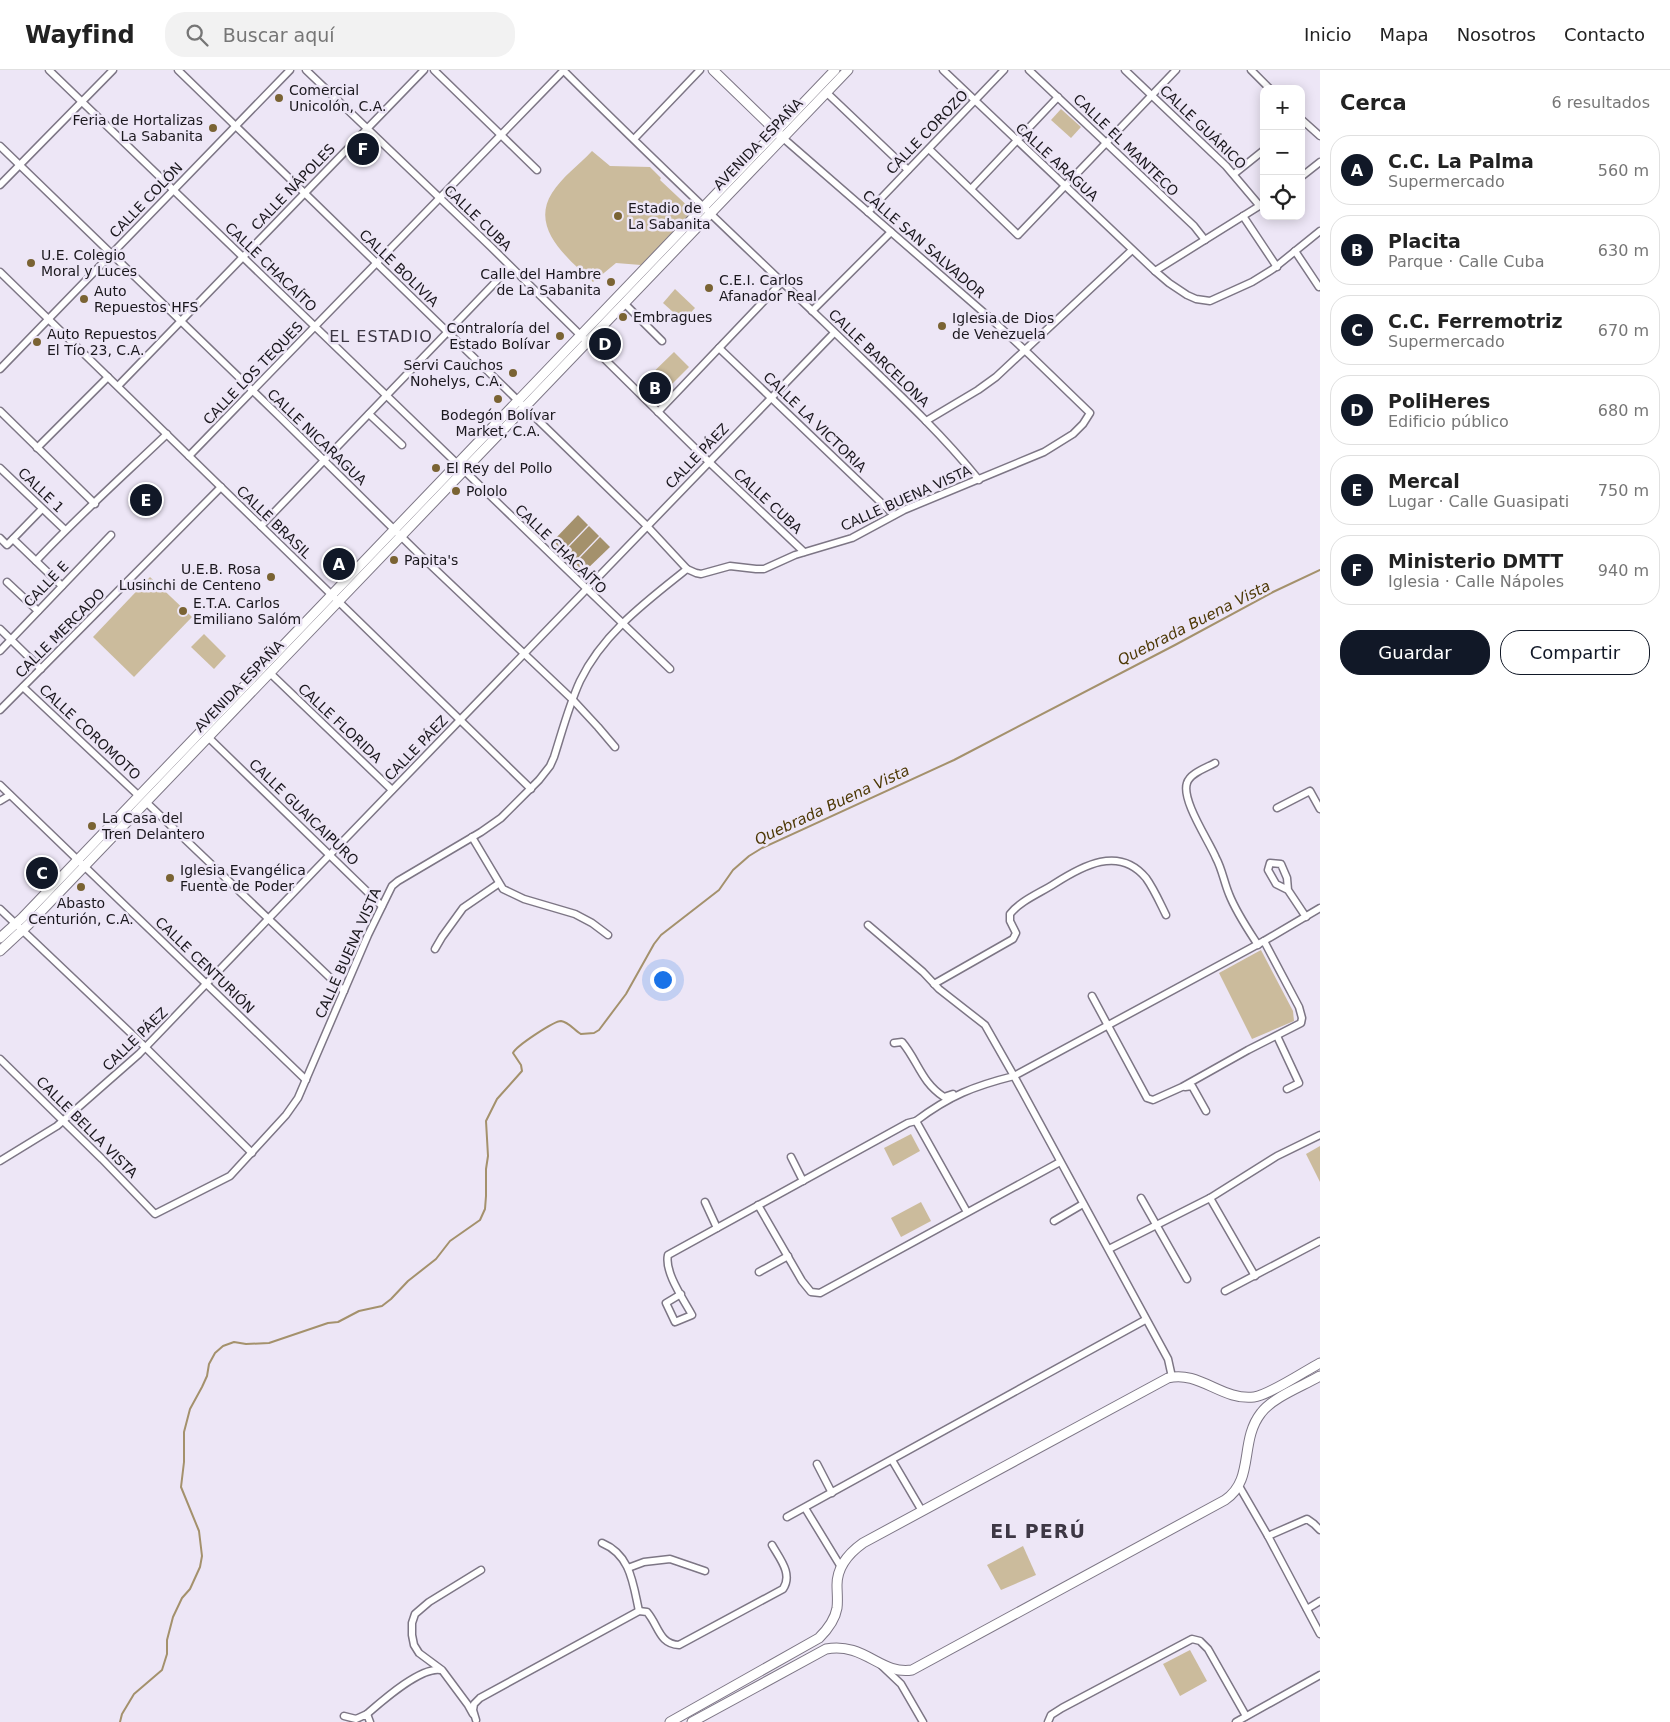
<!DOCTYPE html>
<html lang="es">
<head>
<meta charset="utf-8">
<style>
  :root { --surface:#fff; --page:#f2f2f2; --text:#222; --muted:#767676; --line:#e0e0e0; --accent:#111827 }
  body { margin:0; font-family:"DejaVu Sans",sans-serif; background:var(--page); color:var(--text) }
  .controls { position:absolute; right:15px; top:15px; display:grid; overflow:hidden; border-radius:10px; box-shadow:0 2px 12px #0003 }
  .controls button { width:45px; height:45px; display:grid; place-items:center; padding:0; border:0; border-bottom:1px solid var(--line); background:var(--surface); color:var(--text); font:25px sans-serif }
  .you { position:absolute; left:662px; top:909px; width:18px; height:18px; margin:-12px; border:4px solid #fff; border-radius:50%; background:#1a73e8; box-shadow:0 0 0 8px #1a73e833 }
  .badge { display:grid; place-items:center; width:32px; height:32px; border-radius:50%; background:var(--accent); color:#fff; font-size:16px; font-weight:700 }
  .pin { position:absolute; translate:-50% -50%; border:2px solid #fff; box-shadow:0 1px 5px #0006 }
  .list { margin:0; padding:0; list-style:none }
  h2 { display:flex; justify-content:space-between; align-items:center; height:65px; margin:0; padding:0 20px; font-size:21px }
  h2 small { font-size:16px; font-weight:400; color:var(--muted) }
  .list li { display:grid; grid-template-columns:32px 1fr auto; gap:15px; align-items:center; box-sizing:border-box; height:70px; margin:0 10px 10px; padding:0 10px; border:1px solid var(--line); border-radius:20px }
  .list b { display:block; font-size:19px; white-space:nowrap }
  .list p { margin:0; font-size:16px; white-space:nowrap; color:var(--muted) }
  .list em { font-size:16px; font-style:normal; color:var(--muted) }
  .actions { display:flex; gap:10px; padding:15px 20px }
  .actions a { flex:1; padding:11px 0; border:1px solid var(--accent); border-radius:20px; text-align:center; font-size:18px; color:var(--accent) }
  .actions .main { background:var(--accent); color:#fff }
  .icon { flex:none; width:28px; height:28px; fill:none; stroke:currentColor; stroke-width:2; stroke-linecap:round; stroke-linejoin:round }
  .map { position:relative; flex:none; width:1320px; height:1652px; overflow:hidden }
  header { display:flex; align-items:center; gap:30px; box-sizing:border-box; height:70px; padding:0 25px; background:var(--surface); border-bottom:1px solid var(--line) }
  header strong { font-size:24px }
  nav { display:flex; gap:28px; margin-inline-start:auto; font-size:18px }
  .search { width:350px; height:45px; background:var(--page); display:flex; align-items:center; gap:12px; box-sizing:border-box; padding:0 18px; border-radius:20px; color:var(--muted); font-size:19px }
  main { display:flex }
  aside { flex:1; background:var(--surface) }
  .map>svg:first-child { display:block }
  .green { fill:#cbbb9c }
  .water { fill:#a4916c }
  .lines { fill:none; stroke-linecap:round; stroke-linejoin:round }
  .stream { stroke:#a4916c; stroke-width:2 }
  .street-casing { stroke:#7d7685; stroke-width:9 }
  .secondary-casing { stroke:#7d7685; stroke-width:11 }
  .street { stroke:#fff; stroke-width:6 }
  .secondary { stroke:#fff; stroke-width:9 }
  .poi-dot { fill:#7a6333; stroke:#ede6f6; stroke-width:2 }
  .labels { text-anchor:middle; stroke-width:5; stroke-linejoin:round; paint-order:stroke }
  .poi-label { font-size:14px; fill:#1b181e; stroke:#ede6f6; text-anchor:start }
  .street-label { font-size:14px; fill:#1b181e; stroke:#ede6f6 }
  .water-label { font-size:15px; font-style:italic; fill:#4d3805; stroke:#ede6f6 }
  .quarter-label { font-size:16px; letter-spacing:1px; fill:#3d3744; stroke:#ede6f6 }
  .district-label { font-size:19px; font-weight:bold; letter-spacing:1px; fill:#3d3744; stroke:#ede6f6 }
</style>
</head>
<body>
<header>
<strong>Wayfind</strong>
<div class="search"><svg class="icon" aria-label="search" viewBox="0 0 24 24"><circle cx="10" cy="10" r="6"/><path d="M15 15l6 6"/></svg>Buscar aquí</div>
<nav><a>Inicio</a><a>Mapa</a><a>Nosotros</a><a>Contacto</a></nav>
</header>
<main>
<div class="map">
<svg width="1320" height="1652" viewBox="0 0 1320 1652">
  <rect width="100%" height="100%" fill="#ede6f6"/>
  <g class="green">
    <polygon points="1061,39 1081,57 1071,68 1051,50"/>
    <path d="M592,81L610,96L650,97L661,108L660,110L694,142L641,195L616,193L593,212C570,190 529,159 552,123C562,107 579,95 592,81Z"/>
    <polygon points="701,145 703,146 587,265 587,264"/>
    <polygon points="675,219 695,238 683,251 663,233"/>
    <polygon points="674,282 689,297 669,317 672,320 662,330 656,332 639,316"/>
    <polygon points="150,507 192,547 134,607 93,567"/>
    <polygon points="328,534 329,536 90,785 89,784"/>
    <polygon points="204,564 226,586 214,599 191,577"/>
    <polygon points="1261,880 1293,941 1294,951 1252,969 1219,903"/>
    <polygon points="911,1064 920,1081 893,1096 884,1078"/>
    <polygon points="1320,1076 1320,1112 1306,1084"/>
    <polygon points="921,1132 931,1151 901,1167 891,1148"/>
    <polygon points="1023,1476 1036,1505 1001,1520 987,1495"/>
    <polygon points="1190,1580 1207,1611 1180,1626 1163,1594"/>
  </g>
  <g class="water">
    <polygon points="578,445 588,455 563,481 553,471"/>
    <polygon points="589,456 599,466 574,492 564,482"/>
    <polygon points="600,467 610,477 584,502 575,493"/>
  </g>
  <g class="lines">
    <path class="stream" d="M120,1652L122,1644L134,1624L162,1600L167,1584V1570L173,1547L182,1528L190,1519L200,1497L202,1486L199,1461L181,1417L184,1392V1362L190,1339L202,1317L207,1306L209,1294L215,1283L223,1276L234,1272L246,1274L269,1273L328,1253L338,1252L359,1241L382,1236L391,1229L408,1211L436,1189L450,1171L480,1150L485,1139L486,1126V1099L488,1086L486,1051L497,1029L522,1001L521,995L513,983C516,976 554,951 561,951C569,952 575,961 581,964L594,963L599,960L626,924L654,874L661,865L719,820L733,800L749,786L762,778L954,690L1175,575L1273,522L1320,500"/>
    <g class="street-casing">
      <g id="street">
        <polyline points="49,0 670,599"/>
        <polyline points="178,0 647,456 687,499 696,503 701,504 730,496 756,499 764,499 795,485 852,468 904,440 1044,382 1073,364 1083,354 1090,343 1030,285 990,248 783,68"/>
        <polyline points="306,0 490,176 709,392 804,482"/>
        <polyline points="434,0 537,100"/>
        <path d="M563,0C649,86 737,169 825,253C877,304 933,353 979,410"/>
        <polyline points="943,0 1155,201 1169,213 1187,225 1196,229 1210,231 1252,212 1273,199 1320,161"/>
        <polyline points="1029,0 1194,156 1205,170"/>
        <polyline points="1125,0 1226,96 1259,135"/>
        <polyline points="1251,0 1270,19"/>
        <polyline points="827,23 908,100"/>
        <polyline points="1301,49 1320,66"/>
        <polyline points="634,69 700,0"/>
        <polyline points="0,76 281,348 420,485 573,630 598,657 615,677"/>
        <polyline points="929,79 1018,165 1176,0"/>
        <polyline points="1234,104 1264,80"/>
        <polyline points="1301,107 1320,92"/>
        <polyline points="0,115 113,0"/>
        <polyline points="971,119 1058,27"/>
        <polyline points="868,142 1004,0"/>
        <polyline points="1243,146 1277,197"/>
        <polyline points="1295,181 1319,217"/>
        <polyline points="1155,201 1264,133"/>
        <polyline points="0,202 531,719"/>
        <polyline points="624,233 662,271"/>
        <polyline points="812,241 891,162"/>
        <polyline points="719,278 894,445"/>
        <polyline points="0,299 290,0"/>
        <polyline points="118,316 424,0"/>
        <polyline points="0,341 95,434"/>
        <polyline points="658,342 782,212"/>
        <polyline points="369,344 402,375"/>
        <polyline points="926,351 978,320 996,307 1132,180"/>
        <polyline points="37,378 108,307"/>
        <polyline points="189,386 564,0"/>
        <polyline points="0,398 65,460"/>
        <polyline points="261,456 510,197"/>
        <polyline points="0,468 7,475 42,439"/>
        <polyline points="13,469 62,516"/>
        <path d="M36,491C77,447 123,406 167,364"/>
        <polyline points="7,512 38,541"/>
        <polyline points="0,559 41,599"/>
        <polyline points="0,581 111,465"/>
        <polyline points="270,603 392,720"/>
        <polyline points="23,617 139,726"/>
        <polyline points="0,640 221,417"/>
        <polyline points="208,667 382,836"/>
        <path d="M1215,693C1206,698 1190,703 1187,713C1181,730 1209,771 1216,788C1222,799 1224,812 1229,824C1236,842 1247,858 1258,875"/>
        <polyline points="0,715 306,1010"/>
        <polyline points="0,731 10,725"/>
        <polyline points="146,732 344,921"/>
        <polyline points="1277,738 1310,721 1320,739"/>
        <polyline points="472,767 503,819 524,829 575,844 592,853 608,865"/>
        <polyline points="1288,820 1287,808 1281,794 1270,793 1268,800 1276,814 1288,820 1306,847"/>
        <polyline points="0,839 138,970 252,1083"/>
        <path d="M868,855L923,902L939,919L985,955L1014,1006C974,1016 949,1026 916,1051"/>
        <polyline points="435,879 442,867 463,838 498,814"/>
        <path d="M934,914L1013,869L1016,863L1010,851V844C1020,831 1040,823 1054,814C1082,796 1119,775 1146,808C1154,819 1160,833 1166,845"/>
        <polyline points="1092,926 1147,1028 1153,1030 1182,1017 1248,980 1301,953 1302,948 1299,937 1264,871"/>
        <polyline points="1277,966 1299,1013 1287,1019"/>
        <path d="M894,973L902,972C918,991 921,1012 944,1027L953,1024"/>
        <path d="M0,989L102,1089L155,1144L230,1106L286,1045L298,1028L368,865L392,816L398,811L481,762L501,748L539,710L550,696L554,687C562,662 569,635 580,611C603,563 647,531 687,499"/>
        <polyline points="1185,1017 1192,1016 1206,1041"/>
        <polyline points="791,1087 803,1111"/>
        <polyline points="0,1091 57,1056 139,984 318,797 834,263"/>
        <polyline points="1141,1128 1187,1209"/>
        <polyline points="1210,1128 1255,1206"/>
        <polyline points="705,1132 717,1158"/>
        <polyline points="758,1135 802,1211 811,1222 820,1223 1060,1092"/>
        <polyline points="1054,1151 1083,1134"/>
        <polyline points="1109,1179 1210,1128 1277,1086 1320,1065"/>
        <polyline points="759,1202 788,1186"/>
        <polyline points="1225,1221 1320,1171"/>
        <path d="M681,1224L666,1233L675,1252L692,1245C684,1230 664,1202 668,1185L908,1053L916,1051L967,1142"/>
        <polyline points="1172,1307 1168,1289 1014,1006 1264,871 1320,838"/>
        <polyline points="892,1390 922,1441"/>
        <polyline points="817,1394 832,1423"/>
        <polyline points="1239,1416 1268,1466 1320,1564"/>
        <polyline points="805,1438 841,1497"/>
        <polyline points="787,1447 1145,1250"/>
        <polyline points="1268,1466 1307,1449 1314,1454 1320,1460"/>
        <path d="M602,1473C631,1485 633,1514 639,1541"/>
        <polyline points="628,1498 644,1492 670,1489 705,1501"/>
        <polyline points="1307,1539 1320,1531"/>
        <polyline points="881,1595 901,1614 923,1652"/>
        <path d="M367,1644C382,1631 421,1596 441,1600"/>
        <polyline points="473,1644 468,1635 442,1600 419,1583 414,1575 412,1565 412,1553 415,1544 429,1532 481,1500"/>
        <polyline points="344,1646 356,1649 367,1644 370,1652"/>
        <path d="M476,1650L473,1640L474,1634L480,1628L639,1541L647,1542C659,1556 659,1574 679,1575L783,1519C793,1504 780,1489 772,1475"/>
        <polyline points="1048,1652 1051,1645 1062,1638 1192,1569 1200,1571 1208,1579 1246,1646"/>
        <polyline points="1236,1652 1320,1605"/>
      </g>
    </g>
    <g class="secondary-casing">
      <g id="secondary">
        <polyline points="713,0 779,64"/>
        <polyline points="0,868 22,848 835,0"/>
        <polyline points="0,881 29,854 848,0"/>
        <path d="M670,1652L819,1568C827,1560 835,1550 837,1538C838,1531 837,1522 837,1515C837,1497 849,1483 863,1473L1168,1308C1199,1300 1222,1331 1254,1327C1269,1325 1305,1301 1320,1293"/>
        <path d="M692,1652L826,1579C865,1572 880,1605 912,1600L1225,1430C1255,1410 1239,1371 1261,1343C1273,1327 1303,1316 1320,1306"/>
      </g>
    </g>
    <use href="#street" class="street"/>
    <use href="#secondary" class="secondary"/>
  </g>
  <g class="poi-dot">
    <circle cx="279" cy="28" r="5"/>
    <circle cx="213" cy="58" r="5"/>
    <circle cx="618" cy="146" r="5"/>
    <circle cx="31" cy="193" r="5"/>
    <circle cx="611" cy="212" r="5"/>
    <circle cx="709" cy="218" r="5"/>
    <circle cx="84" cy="229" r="5"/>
    <circle cx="623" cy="247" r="5"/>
    <circle cx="942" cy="256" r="5"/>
    <circle cx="560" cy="266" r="5"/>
    <circle cx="37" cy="272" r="5"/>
    <circle cx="513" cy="303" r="5"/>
    <circle cx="498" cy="329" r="5"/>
    <circle cx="436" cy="398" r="5"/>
    <circle cx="456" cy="421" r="5"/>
    <circle cx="394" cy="490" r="5"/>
    <circle cx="271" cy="507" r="5"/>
    <circle cx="183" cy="541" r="5"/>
    <circle cx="92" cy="756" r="5"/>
    <circle cx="170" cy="808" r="5"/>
    <circle cx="81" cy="817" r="5"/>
  </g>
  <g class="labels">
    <g class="poi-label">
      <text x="289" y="25">Comercial<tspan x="289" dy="16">Unicolón, C.A.</tspan></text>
      <text x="203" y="55" text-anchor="end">Feria de Hortalizas<tspan x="203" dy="16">La Sabanita</tspan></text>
      <text x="628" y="143">Estadio de<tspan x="628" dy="16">La Sabanita</tspan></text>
      <text x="41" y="190">U.E. Colegio<tspan x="41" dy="16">Moral y Luces</tspan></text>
      <text x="601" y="209" text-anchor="end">Calle del Hambre<tspan x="601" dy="16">de La Sabanita</tspan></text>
      <text x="719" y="215">C.E.I. Carlos<tspan x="719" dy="16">Afanador Real</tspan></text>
      <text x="94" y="226">Auto<tspan x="94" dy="16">Repuestos HFS</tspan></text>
      <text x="633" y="252">Embragues</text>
      <text x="952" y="253">Iglesia de Dios<tspan x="952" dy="16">de Venezuela</tspan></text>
      <text x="550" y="263" text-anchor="end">Contraloría del<tspan x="550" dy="16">Estado Bolívar</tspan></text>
      <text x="47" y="269">Auto Repuestos<tspan x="47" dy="16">El Tío 23, C.A.</tspan></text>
      <text x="503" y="300" text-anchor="end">Servi Cauchos<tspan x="503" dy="16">Nohelys, C.A.</tspan></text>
      <text x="498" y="350" text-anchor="middle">Bodegón Bolívar<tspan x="498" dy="16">Market, C.A.</tspan></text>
      <text x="446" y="403">El Rey del Pollo</text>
      <text x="466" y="426">Pololo</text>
      <text x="404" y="495">Papita's</text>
      <text x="261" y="504" text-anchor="end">U.E.B. Rosa<tspan x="261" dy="16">Lusinchi de Centeno</tspan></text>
      <text x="193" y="538">E.T.A. Carlos<tspan x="193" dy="16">Emiliano Salóm</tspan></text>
      <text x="102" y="753">La Casa del<tspan x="102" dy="16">Tren Delantero</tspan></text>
      <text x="180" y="805">Iglesia Evangélica<tspan x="180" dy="16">Fuente de Poder</tspan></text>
      <text x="81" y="838" text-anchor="middle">Abasto<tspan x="81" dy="16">Centurión, C.A.</tspan></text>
    </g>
    <g class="street-label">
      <text transform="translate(1203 57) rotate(44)" y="5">CALLE GUÁRICO</text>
      <text transform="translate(927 62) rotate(-46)" y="5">CALLE COROZO</text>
      <text transform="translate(758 74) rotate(-46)" y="5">AVENIDA ESPAÑA</text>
      <text transform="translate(1126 75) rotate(44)" y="5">CALLE EL MANTECO</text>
      <text transform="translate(1057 92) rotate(43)" y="5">CALLE ARAGUA</text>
      <text transform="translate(293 117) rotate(-46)" y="5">CALLE NÁPOLES</text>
      <text transform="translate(146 130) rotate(-46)" y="5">CALLE COLÓN</text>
      <text transform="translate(478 148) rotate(44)" y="5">CALLE CUBA</text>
      <text transform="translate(924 174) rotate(41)" y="5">CALLE SAN SALVADOR</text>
      <text transform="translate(271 197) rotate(44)" y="5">CALLE CHACAÍTO</text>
      <text transform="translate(399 198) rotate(44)" y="5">CALLE BOLIVIA</text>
      <text transform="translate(879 288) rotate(44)" y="5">CALLE BARCELONA</text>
      <text transform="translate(253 303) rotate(-46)" y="5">CALLE LOS TEQUES</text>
      <text transform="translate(815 352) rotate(44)" y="5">CALLE LA VICTORIA</text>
      <text transform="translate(317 367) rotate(44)" y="5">CALLE NICARAGUA</text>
      <text transform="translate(697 386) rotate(-46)" y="5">CALLE PÁEZ</text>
      <text transform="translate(41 420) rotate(44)" y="5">CALLE 1</text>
      <text transform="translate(906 428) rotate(-24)" y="5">CALLE BUENA VISTA</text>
      <text transform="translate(768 431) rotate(43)" y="5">CALLE CUBA</text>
      <text transform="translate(274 452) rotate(44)" y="5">CALLE BRASIL</text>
      <text transform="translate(561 479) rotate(44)" y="5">CALLE CHACAÍTO</text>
      <text transform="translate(46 514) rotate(-46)" y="5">CALLE E</text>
      <text transform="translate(60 563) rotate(-45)" y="5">CALLE MERCADO</text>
      <text transform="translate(239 616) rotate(-46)" y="5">AVENIDA ESPAÑA</text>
      <text transform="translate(340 653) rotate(43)" y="5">CALLE FLORIDA</text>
      <text transform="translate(90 662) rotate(43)" y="5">CALLE COROMOTO</text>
      <text transform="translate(416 678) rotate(-46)" y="5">CALLE PÁEZ</text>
      <text transform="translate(304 742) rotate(44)" y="5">CALLE GUAICAIPURO</text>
      <text transform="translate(348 883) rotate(-66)" y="5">CALLE BUENA VISTA</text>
      <text transform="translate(205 895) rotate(44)" y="5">CALLE CENTURIÓN</text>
      <text transform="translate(135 969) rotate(-44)" y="5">CALLE PÁEZ</text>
      <text transform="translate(87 1057) rotate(45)" y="5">CALLE BELLA VISTA</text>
    </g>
    <g class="water-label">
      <text transform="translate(1194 553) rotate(-27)" y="5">Quebrada Buena Vista</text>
      <text transform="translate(832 735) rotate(-25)" y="5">Quebrada Buena Vista</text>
    </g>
    <g class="quarter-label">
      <text x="381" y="272">EL ESTADIO</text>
    </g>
    <g class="district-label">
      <text x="1038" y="1468">EL PERÚ</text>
    </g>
  </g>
</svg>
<div class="controls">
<button>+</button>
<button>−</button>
<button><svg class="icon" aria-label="locate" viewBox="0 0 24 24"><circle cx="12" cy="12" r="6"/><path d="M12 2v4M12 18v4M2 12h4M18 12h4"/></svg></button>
</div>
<div class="you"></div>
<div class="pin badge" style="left:339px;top:494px">A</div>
<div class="pin badge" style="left:655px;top:318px">B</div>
<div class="pin badge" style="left:42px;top:803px">C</div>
<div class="pin badge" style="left:605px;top:274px">D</div>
<div class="pin badge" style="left:146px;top:430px">E</div>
<div class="pin badge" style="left:363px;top:79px">F</div>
</div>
<aside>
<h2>Cerca<small>6 resultados</small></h2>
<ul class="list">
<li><span class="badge">A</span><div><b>C.C. La Palma</b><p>Supermercado</p></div><em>560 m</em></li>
<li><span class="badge">B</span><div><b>Placita</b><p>Parque · Calle Cuba</p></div><em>630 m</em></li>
<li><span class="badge">C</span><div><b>C.C. Ferremotriz</b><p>Supermercado</p></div><em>670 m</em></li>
<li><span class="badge">D</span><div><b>PoliHeres</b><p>Edificio público</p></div><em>680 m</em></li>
<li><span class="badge">E</span><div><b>Mercal</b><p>Lugar · Calle Guasipati</p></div><em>750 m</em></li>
<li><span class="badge">F</span><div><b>Ministerio DMTT</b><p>Iglesia · Calle Nápoles</p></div><em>940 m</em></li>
</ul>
<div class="actions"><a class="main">Guardar</a><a>Compartir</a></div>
</aside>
</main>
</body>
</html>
